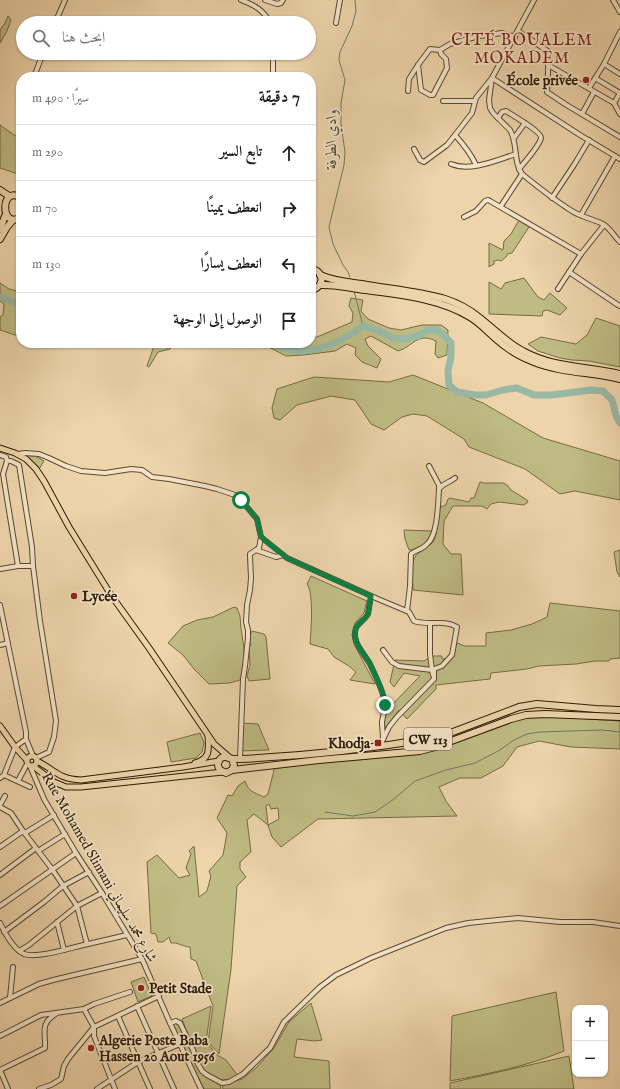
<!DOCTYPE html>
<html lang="ar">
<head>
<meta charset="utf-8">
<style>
  :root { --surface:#fff; --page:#f2f2f2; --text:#202124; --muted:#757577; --line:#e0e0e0 }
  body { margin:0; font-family:"IM FELL English",Amiri,serif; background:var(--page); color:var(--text); direction:rtl }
  .controls { position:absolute; right:12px; bottom:12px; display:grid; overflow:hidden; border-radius:8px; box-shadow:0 1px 3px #0004 }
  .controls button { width:36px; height:36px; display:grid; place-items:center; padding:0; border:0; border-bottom:1px solid var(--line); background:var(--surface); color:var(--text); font:20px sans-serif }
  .stop { position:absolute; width:12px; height:12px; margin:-9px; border:3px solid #0b8043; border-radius:50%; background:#fff }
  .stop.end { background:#0b8043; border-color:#fff; box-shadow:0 1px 4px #0008 }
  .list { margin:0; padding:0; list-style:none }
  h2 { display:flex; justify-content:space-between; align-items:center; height:52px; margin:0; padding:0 16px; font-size:17px }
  h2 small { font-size:13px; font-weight:400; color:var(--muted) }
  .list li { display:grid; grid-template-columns:26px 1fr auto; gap:12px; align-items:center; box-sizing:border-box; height:56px; padding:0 16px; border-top:1px solid var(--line) }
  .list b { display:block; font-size:15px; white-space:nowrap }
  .list em { font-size:13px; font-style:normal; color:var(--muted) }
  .icon { flex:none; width:22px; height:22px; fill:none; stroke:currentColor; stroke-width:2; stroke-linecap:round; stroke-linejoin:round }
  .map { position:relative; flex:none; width:620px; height:1089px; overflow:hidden; direction:ltr }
  .search { position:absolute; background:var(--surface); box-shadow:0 1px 3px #0004; left:16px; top:16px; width:300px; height:44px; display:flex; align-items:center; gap:10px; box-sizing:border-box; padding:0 14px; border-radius:22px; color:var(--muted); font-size:15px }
  .panel { position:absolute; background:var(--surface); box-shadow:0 1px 3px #0004; left:16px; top:72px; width:300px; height:276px; border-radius:16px; direction:rtl }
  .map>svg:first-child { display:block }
  .green { fill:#bfbb84; stroke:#766b44; fill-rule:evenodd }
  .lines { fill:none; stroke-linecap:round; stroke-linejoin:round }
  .stream { stroke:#6e7a64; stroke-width:1 }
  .river { stroke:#9ab9a4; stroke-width:7 }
  .minor-casing { stroke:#5c492e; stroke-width:6 }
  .major-casing { stroke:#2c1b04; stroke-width:7 }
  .highway-casing { stroke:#2c1b04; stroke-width:8 }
  .minor { stroke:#f3e3c8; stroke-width:4 }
  .major { stroke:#edd4ab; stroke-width:5 }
  .highway { stroke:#edd4ab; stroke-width:6 }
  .route { stroke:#0b8043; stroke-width:5 }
  .poi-dot { fill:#8f2418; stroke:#f3e3c8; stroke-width:1.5 }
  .labels { text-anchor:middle; stroke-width:3.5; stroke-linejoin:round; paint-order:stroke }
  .shield { fill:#f3e3c8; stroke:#68573f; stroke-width:1 }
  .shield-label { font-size:13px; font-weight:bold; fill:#2c1b04 }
  .poi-label { font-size:14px; font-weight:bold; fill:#2c1b04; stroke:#f3e3c8; text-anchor:start }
  .street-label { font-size:14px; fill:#2c1b04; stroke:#f3e3c8 }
  .water-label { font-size:15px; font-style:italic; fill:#4d4a34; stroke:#f3e3c8 }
  .quarter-label { font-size:16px; letter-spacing:1px; fill:#7a1f14; stroke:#f3e3c8 }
</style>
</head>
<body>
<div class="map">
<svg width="620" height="1089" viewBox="0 0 620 1089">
  <rect width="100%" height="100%" fill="#edd4ab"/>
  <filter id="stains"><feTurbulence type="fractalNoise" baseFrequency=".005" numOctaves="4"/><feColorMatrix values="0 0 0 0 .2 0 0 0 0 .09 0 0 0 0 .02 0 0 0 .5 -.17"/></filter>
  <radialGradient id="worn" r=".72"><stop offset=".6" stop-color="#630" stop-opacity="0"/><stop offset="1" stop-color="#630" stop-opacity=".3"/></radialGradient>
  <g class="green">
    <polygon points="8,16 11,20 7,31 0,43 0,30 5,23"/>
    <polygon points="0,125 20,139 21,175 0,168"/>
    <polygon points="519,220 529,227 512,253 507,254 507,256 501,261 499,260 494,261 494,264 489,267 489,243 503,250 504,241 511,234"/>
    <polygon points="524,278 538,297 544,300 550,293 567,308 560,315 547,310 543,311 542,316 489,314 489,282 501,289 505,283"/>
    <polygon points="0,283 9,289 21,292 21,336 18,336 0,330 0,317 3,315 4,304 0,301"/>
    <path d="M351,298L363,300L361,311L368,319L389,328L401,330L422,325H441L448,330L447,355L438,358L435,354L436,341C417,332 414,346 398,351L371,336L365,339L368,346L381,359L377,368L362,362L355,355L356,348L347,344L335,351L304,355L286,356L261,343H311V338L317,337L352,322L353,313L349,306Z"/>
    <polygon points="596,318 620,326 620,367 589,361 572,360 560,358 538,351 528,344 541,337 576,344 587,335"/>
    <polygon points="153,343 176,343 170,349 158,352 149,367 147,366 154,346"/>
    <polygon points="413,375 483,403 543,438 620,461 620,500 575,491 560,494 525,469 469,447 464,439 427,416 413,414 402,417 384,430 371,424 355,400 331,396 297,405 280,420 274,418 272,408 277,389 314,377 389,382"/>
    <polygon points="24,455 35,456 44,461 39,469"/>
    <path d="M480,482L484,483H503L507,485L511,490L527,500L528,502L524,505L499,502L491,504L487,509L482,506H453L444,521L443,544L451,554H461L463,595L413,590C413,583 411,569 413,562C415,552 427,549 433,542C438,535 438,517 438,508L446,505L448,499L450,498L469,502L471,498H474Z"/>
    <path d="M404,530L432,531C429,542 421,550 409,550L405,539Z"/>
    <polygon points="620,550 620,577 617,572 614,552"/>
    <path d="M311,576L367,601L364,613L355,623L352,635L354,644L375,684L350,680L356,672L349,666L334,657L328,649L310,644C311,631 314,593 307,584Z"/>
    <polygon points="550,603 620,611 620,658 610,659 609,661 595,661 576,664 539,666 527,669 491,673 490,679 436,685 436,689 407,719 399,710 385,728 384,721 387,710 420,676 404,673 394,687 390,682 395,660 424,661 432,656 442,656 442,659 452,658 457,643 465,646 486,646 486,633 511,630 532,624 547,617"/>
    <polygon points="234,607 237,608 240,616 241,629 244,648 243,679 230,683 209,684 194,669 183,655 168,643 183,626 197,620 213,617"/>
    <path d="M252,631L264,634L266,637L270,679L249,681L247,676L250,665L249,647L251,645C249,640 250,635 252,631Z"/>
    <path d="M526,716L559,717L620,721V749L571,747L539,741L517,747L503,766L481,778H460L439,787L446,801L457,816L318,819L281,847L272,837L268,825L254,814L247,820L251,852L240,862V869L246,877L237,886L231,969L219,1054L208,1042L213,1006L196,961L191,959L190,947C183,947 178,942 171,943L169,937L163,942H158L156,934L151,933L147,862L157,855L179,878L190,875L186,868L191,854L189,851L194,846L199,897L207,891L211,876L209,871L223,855L227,833L217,818L228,795L232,796L238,786L245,781C249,792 253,792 264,797L268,794L275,766L420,751ZM269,804L271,809L278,808L279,819L268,825L266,806Z"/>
    <polygon points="241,723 258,724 269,750 240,751"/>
    <polygon points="200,733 204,743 202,752 196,758 171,762 167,742"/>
    <polygon points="144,977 152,996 138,1002 131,982"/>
    <path d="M556,992L564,1051C528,1066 488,1074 450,1081L452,1016Z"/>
    <polygon points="311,1003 322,1040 315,1041 297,1039 294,1057 329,1061 330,1089 223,1089 222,1085 242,1079 256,1068 274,1048 289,1022"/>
    <polygon points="211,1006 206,1042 217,1055 226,1060 238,1076 233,1079 221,1080 208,1073 199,1064 182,1019"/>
    <polygon points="177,1022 178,1023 193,1053 199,1071 220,1085 221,1089 204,1089 172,1024"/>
    <polygon points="569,1056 574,1089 450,1089 450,1083"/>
  </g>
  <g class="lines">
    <g class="stream">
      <polyline points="350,277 348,272 343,265 333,244 329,227 344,165 345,152 341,124 341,103 345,80 339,60 340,52 352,26 356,11 355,0"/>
      <polyline points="354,291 363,326"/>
      <polyline points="325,812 353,816 375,812 394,799 415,781 446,770 475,763 500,750 514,740 527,734 540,732 602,730 620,732"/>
    </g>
    <g class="river">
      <polyline points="0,297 15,303 21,302"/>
      <path d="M272,343C302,361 338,345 363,326L377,330L393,338L405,339L418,336L428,330H436L444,335L451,343V357L448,370L449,385L457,392L475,395H486L503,390L517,388L534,395H552L591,390L603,391L612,400L616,416L620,423"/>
    </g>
    <g class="minor-casing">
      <g id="minor">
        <path d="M241,0C254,5 264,10 270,23"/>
        <polyline points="265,0 277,4 281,3 283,0"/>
        <path d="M534,0L492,78L489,100L490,108L493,113L510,130C518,143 513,162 522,174C538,187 554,200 572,211C581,217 593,219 603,224C610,228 614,236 620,242"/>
        <polyline points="613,0 620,12"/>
        <polyline points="55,23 65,0"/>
        <polyline points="336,23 340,0"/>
        <polyline points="518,31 549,52 547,92 565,104 620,137"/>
        <polyline points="273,53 273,77"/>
        <polyline points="604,64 620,74"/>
        <polyline points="418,65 421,90 430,95 433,95 447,68 446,59 441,54 440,50 450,44 479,36 502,33 515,37"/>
        <polyline points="548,65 614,103 620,114"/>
        <polyline points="34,77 43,53"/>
        <polyline points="595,78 620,93"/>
        <polyline points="589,88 604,64 620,32"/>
        <polyline points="408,91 409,79 418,65 430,49 440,50"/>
        <polyline points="443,101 474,101"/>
        <polyline points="614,103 620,93"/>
        <polyline points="582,114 594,92"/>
        <path d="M498,118L502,112L506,111C512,115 542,132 541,138C540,145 524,163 519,169"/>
        <path d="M455,135C464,145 471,154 476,165"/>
        <polyline points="514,138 525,123"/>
        <polyline points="414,149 420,160 424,162 447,145 455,135 472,113 476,98 492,78 580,135 620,159"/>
        <path d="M451,164C471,172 497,160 516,154"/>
        <polyline points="552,198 574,165 589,140"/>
        <polyline points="501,206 522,174"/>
        <polyline points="581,215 615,156"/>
        <polyline points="464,217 476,211 485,201 488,200 490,201 581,254"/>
        <polyline points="569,272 618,305 620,306"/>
        <polyline points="558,289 581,254 604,225"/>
        <path d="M18,454L25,453L39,454L49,458L66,466L81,471L105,473L131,469L142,470L152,477L169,479L205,486L217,489L235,495L241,500L257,519L261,537L287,558L378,599L409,612L414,621C428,626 444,619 457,627L452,655L442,666L434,669V679L397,717L389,727L380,746"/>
        <polyline points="0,455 6,457 7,461 3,474 18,566 33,566 40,621 56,721 54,737 49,752 36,758"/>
        <polyline points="7,461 11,461 19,465 32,547 33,566"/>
        <path d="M439,489C445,482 449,483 455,478"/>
        <polyline points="256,550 276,557 283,555"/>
        <polyline points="0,569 18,566"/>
        <path d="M371,596L368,614C365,620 359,622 356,628C351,642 364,653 370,664C375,675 381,687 384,698C387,707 383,714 382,722C382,727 383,733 383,738"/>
        <polyline points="0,605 26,732 26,739 33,756"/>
        <path d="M407,611L410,586L411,554C416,550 423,549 427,544C438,535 438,503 439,489V485L429,466"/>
        <polyline points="430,623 430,654 432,670"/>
        <polyline points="0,645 8,643"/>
        <polyline points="383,650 392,662 399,666 432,670 433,675"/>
        <polyline points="240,759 243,679 245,666 248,638 248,630 246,622 247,605 250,590 251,578 250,556 250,554 259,548 261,537"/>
        <polyline points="30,766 44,799 76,853 102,893 142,959 170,1023 201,1089"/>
        <polyline points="4,775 30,787"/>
        <polyline points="0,778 4,775 15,747 26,739"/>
        <polyline points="18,781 27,764"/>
        <polyline points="0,805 5,796"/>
        <polyline points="0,807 11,813 23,831 52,869 77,906 87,944"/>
        <polyline points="25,833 54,815"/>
        <polyline points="0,847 23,831"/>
        <polyline points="38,851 65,834"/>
        <polyline points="0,875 36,848"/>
        <polyline points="0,906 76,853"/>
        <polyline points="57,922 64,950"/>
        <path d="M0,923C5,933 13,949 24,954C38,959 73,947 88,944C101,941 114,938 127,935"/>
        <polyline points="4,932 44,902 63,886 89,872"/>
        <polyline points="19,951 29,945 77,906 102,893"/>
        <polyline points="10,998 13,967"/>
        <polyline points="0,1003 39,984 53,980 142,959"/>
        <polyline points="137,1006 174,1089"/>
        <polyline points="118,1016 150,1089"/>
        <polyline points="170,1023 176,1021 180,1023 193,1050 198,1064 202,1071 207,1075 222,1083 229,1082 243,1074 270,1048 284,1022 320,987 336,975 371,958 446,928 468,923 518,918 560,922 593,922 620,926"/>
        <polyline points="0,1036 41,1015 84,1009 94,1004 130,992"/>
        <path d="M8,1089L0,1070L45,1048C46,1032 39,1024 57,1013"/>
        <polyline points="39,1089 51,1085 61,1079 64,1066 68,1059 94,1027 84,1009"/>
        <polyline points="97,1089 138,1062 180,1044"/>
        <polyline points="115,1089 94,1036 94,1027 159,996"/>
      </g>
    </g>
    <g class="major-casing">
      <g id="major">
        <polyline points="0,448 15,453 26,459 36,469 44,481 69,527 111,595 149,648 206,732 214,744 229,757"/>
        <polyline points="0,726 15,747 26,759"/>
        <circle cx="32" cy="761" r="5"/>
        <path d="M37,761C55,770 58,779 81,780L183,767L219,761"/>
        <path d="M195,763C210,759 209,750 208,736"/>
        <polyline points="33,766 54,782 66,787 81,787 223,772"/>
      </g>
    </g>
    <g class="highway-casing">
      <g id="highway">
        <polyline points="0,190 9,196"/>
        <path d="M21,198C0,184 0,231 21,217"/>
        <polyline points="0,229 5,216"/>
        <polyline points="0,239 7,227 13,220"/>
        <path d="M311,269C325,271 325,287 311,290"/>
        <path d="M320,275C333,281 347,282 362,284C389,289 418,291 445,299C458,303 470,310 480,318C494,329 507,343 523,351C553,368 587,366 620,374"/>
        <path d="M320,285C335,284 350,288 365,290C400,295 439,298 470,317C480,323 487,331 495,338C506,348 520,357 534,362C561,373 592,372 620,379"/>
        <path d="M232,759L234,765L232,770L226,773L220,770C218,767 217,764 219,761C222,754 228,758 233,759C235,759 237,759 240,759C304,756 369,749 433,738L445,735L519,707L537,704L596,709L620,710"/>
        <polyline points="232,770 319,760 420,751 435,747 511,719 526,715 545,714 620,717"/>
      </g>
    </g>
    <use href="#minor" class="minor"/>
    <use href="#major" class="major"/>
    <use href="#highway" class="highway"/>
  </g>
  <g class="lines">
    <path class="route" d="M241,500L257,519L261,537L287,558L371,596L368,614C365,620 359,622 356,628C351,642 365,653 370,664C376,677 384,691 385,705"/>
  </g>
  <g class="poi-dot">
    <circle cx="586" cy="80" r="4"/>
    <circle cx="74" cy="596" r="4"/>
    <rect x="374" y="739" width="8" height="8" rx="2"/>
    <circle cx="141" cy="988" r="4"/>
    <circle cx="91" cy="1048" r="4"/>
  </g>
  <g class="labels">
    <rect class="shield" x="404" y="728" width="48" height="22" rx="3"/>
    <g class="shield-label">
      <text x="428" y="744">CW 113</text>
    </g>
    <g class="poi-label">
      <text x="578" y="85" text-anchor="end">École privée</text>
      <text x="82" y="601">Lycée</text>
      <text x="370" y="748" text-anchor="end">Khodja</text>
      <text x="149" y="993">Petit Stade</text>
      <text x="99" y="1045">Algerie Poste Baba<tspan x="99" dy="16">Hassen 20 Aout 1956</tspan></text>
    </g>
    <g class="street-label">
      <text transform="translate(100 867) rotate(60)" y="5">Rue Mohamed Slimani شارع محمد سليماني</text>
    </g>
    <g class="water-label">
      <text transform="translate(331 139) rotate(-90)" y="5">وادي الطرفة</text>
    </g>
    <g class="quarter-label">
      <text x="522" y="45">CITÉ BOUALEM<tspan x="522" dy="18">MOKADEM</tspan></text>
    </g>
  </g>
  <rect width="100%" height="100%" filter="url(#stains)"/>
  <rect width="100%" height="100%" fill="url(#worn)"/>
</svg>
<div class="controls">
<button>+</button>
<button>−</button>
</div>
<div class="stop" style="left:241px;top:500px"></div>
<div class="stop end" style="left:385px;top:705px"></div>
<div class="search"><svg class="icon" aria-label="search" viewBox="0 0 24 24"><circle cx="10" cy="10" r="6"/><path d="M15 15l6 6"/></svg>ابحث هنا</div>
<section class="panel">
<h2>7 دقيقة<small>سيرًا · 490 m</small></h2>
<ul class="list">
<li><svg class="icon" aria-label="ahead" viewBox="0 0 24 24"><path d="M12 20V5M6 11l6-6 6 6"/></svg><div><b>تابع السير</b></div><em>290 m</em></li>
<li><svg class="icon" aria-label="right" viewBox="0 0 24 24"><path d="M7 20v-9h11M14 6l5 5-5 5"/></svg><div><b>انعطف يمينًا</b></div><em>70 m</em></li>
<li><svg class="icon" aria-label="left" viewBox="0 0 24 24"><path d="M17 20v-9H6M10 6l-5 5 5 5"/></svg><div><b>انعطف يسارًا</b></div><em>130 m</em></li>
<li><svg class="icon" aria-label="arrive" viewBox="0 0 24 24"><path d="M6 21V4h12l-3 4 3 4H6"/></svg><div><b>الوصول إلى الوجهة</b></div></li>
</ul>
</section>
</div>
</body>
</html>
